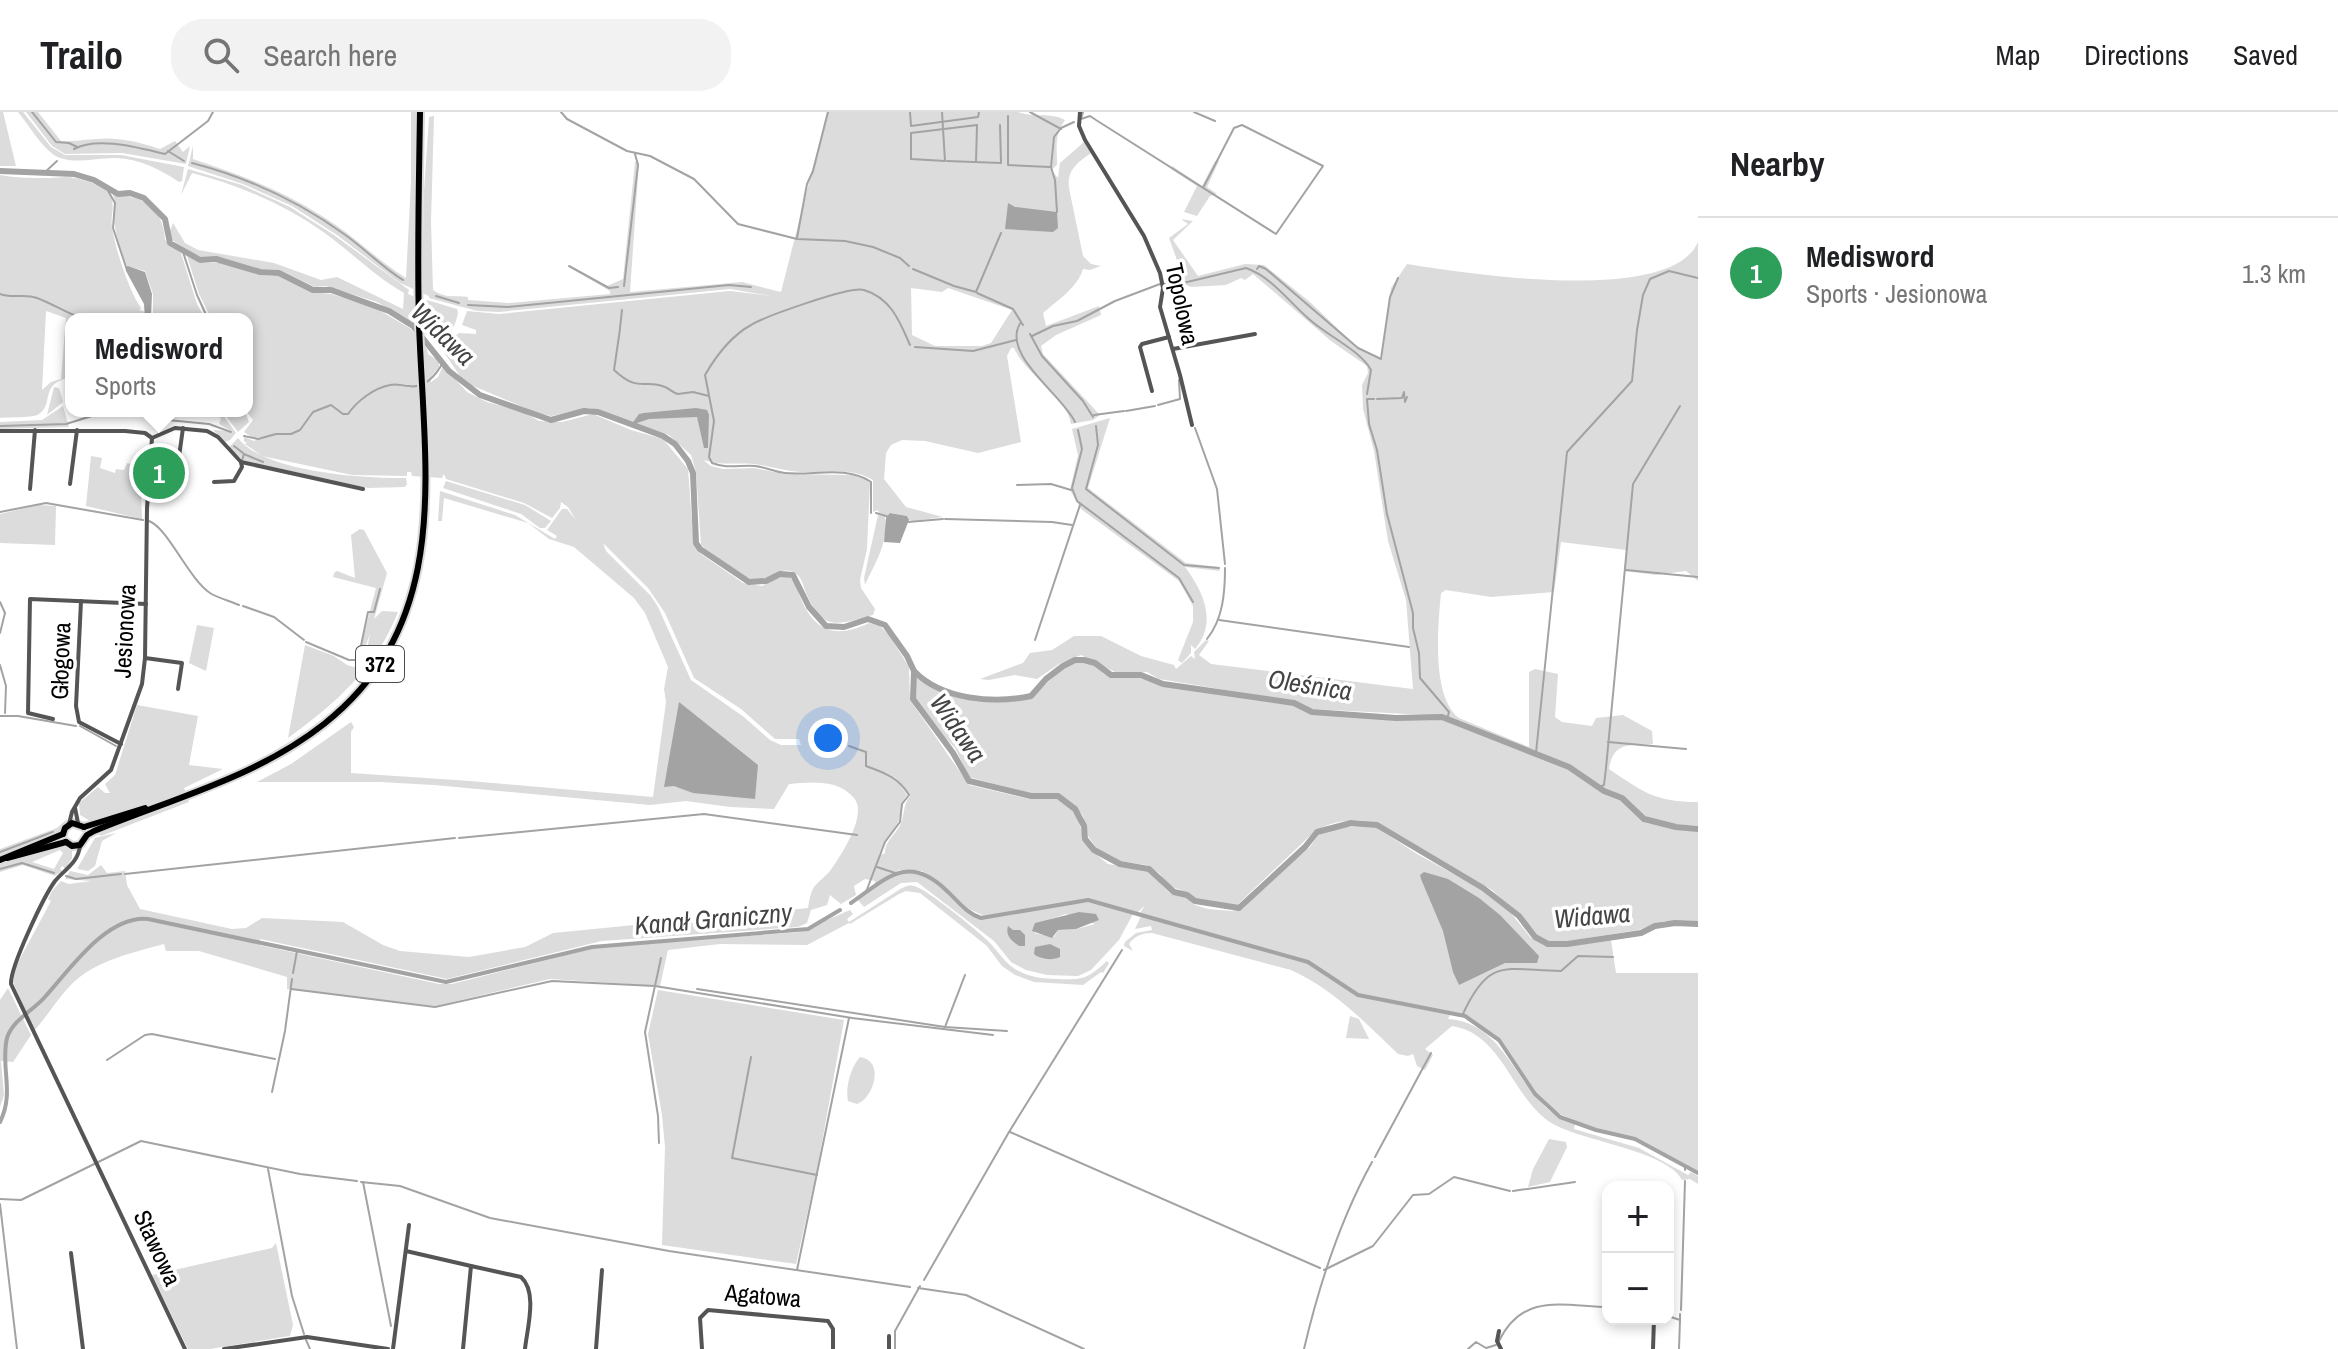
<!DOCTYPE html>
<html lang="en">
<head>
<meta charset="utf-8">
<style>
  :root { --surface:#fff; --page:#f2f2f2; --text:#202124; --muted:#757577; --line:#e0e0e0; --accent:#ea580c }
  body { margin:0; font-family:"Archivo Narrow",sans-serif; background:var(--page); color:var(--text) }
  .controls { position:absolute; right:24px; bottom:24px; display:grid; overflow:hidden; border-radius:16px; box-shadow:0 4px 12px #0003 }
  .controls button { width:72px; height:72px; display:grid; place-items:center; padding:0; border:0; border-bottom:2px solid var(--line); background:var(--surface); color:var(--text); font:40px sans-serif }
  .you { position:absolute; left:828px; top:626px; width:28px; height:28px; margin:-20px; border:6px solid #fff; border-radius:50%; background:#1a73e8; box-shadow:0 0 0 12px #1a73e833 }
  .badge { display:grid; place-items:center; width:52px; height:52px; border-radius:50%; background:var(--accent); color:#fff; font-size:26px; font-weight:700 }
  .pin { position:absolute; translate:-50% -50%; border:4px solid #fff; box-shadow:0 2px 8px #0006 }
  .popup { position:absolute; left:65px; top:201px; width:188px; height:104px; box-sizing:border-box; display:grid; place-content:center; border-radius:16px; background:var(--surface); filter:drop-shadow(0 2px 6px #0005); font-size:26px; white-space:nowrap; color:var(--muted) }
  .popup b { font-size:30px; color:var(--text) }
  .popup::after { content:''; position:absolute; left:50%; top:100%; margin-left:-16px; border:16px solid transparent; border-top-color:var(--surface) }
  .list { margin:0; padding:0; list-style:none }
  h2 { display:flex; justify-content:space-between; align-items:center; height:104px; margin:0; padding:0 32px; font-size:34px }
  h2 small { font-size:26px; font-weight:400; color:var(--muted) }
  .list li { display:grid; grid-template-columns:52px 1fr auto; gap:24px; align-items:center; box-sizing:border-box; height:112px; padding:0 32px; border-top:2px solid var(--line) }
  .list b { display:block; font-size:30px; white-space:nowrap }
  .list p { margin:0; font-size:26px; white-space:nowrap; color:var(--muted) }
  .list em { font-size:26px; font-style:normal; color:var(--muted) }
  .icon { flex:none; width:44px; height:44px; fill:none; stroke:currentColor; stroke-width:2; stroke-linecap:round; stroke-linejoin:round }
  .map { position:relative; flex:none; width:1698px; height:1237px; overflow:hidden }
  header { display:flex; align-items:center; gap:48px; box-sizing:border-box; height:112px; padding:0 40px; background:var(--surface); border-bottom:2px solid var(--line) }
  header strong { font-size:38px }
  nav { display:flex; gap:44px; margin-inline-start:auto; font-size:28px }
  .search { width:560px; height:72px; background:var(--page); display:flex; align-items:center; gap:20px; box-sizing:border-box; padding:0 28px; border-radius:32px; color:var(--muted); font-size:30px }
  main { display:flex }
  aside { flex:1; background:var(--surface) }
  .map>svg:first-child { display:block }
  .green { fill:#dcdcdc; fill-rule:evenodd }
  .water { fill:#a3a3a3 }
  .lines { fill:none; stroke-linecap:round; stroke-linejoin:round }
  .stream { stroke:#a3a3a3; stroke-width:2 }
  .canal { stroke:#a3a3a3; stroke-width:4 }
  .river { stroke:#a3a3a3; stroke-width:6 }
  .major-casing { stroke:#dbdbdb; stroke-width:10 }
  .minor { stroke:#555; stroke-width:4 }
  .major { stroke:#000; stroke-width:6 }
  .labels { text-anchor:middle; stroke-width:7; stroke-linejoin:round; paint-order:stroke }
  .shield { fill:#fff; stroke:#4c4c4c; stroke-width:2 }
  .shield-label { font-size:22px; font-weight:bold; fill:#000 }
  .street-label { font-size:24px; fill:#000; stroke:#fff }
  .water-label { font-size:26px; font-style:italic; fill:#444; stroke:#fff }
</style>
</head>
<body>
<header>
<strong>Trailo</strong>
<div class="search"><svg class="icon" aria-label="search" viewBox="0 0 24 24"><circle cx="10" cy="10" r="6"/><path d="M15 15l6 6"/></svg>Search here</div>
<nav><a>Map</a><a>Directions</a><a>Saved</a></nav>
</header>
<main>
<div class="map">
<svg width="1698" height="1237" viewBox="0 0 1698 1237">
  <rect width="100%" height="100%" fill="#fff"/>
  <g class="green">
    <polygon points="0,0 3,0 16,54 0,54"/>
    <path d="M18,0H23L51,35L65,43H121L184,55L182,69L179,70C160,57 139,47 116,46C97,45 72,54 54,43C40,33 29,13 18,0Z"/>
    <path d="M26,0H38L61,29C80,30 98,25 115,27C131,28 145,32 160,37L175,29L183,40L190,34L186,52L122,41L65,42L52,34Z"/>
    <path d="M411,0H417L414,174L422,173L424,79L429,5L434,4L431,110L433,178C445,187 456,183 468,185V188L509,191L610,182V179L567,154L607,174L623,167L635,50H639L630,180L742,170L781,180L827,0H1018C1034,6 1051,0 1065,8C1054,24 1057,35 1057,53L1051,58L1058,66L1060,51L1084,30L1091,41C1077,51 1067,58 1069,76L1083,144L1091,152L1101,154L1090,158L1083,157C1078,175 1057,189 1043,201L1046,214L1099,194L1101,203L1056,223L1041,234L1043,242L1100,303L1093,308L1071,312C1067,285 1026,263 1014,236H1011L1007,244L1021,330L978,341L925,329L902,328L891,333L886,341L884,367L906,395L943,405L913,409L909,408L907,404L891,401L889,405L879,401L878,398L873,400V368C852,355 828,361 804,360C787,360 771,354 754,352C734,350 724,354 703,348L711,354L723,357L754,356L785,362L851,363L860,364L870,371L867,437L860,468L861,476L875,497L873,503C842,511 823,522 807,483C803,475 803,466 795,461C781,452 768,470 753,468C747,467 707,439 701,433L696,360L691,343L669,323L590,296L551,304L535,300L471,273L460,264L443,239L445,233L449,236L457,229L454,225L459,221L476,222V218L462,213L467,199L499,202L730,179L772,184L730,177L499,200L477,199L429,186V184L400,171L337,123L292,94L243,72L188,54L193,34V47C238,62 282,78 322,104C352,122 377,148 406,166L411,70ZM911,176L942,180L948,176L1012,198L991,231L982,234H935L912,223Z"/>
    <polygon points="1215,49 1219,49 1207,75 1217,82 1210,84 1197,104 1184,100 1197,74 1171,57 1172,54 1202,74"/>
    <path d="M188,57L242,73L290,95L334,123L409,178L408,182L426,190L427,188L457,197L458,200C456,215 449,225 435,230L412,210L377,190L325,174L315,175L280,158L259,157L219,145L201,146L172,128L169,121L173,111L185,131L198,138L274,151L321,168L337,165L403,197L404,181C376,165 352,141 326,122C286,93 239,73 192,61L181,83Z"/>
    <path d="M0,63C15,66 34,66 49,66C58,66 65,64 74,66C84,68 100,72 108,80C117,91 110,103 112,115C115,136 129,179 141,196L139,198L146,200L145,207H71V265C38,272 55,291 39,302C35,306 8,305 0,306ZM46,199L66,206L61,267L51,270L42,278Z"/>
    <path d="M112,81C119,84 124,83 131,85C154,90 164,107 165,128L181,141L197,192L203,203L209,202L199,182L187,144L200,151H223L260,163L281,164L312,180L331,182L374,195L411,217L427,237L428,242L439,249V255L430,266L431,270L438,265L443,254L467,280L487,290L522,299L539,309L562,310L593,302L631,318L663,327L688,357L693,423L695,434L701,442L743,471L762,474L778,466L789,464C796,471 797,478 801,487C815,520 836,527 869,511L880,514L889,523L909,555L910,588L969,673L1029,687H1057L1071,697L1078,707L1085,731L1098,744L1108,752L1148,759L1170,781L1185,785L1195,793L1208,797L1232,799L1243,797L1264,775L1310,735L1318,723L1338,716L1366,713L1377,716L1417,742L1477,775L1510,800L1531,826L1545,834L1563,835L1611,828L1616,861H1698V1060L1634,1026L1596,1017L1555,1000L1535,980L1494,922L1465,903L1358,882L1310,850L1140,801L1145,793L1137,801L1084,788L984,804L967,796L946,776L922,759L899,758L875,772V769L865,767L854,774L856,783L841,792L830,783L827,793L811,798L807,811L798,815L602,829L447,867L260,827L259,833L439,872H452L594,836L799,820L850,798L853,802L847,807L849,810L902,776C907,774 908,773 914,774C927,777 978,819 989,830C998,839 1004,850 1015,857C1028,865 1042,867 1057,867C1084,868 1087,867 1107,849L1109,851L1103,861L1101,860L1083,873L1034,870L1015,863L1002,854L987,834L920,781L906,779L899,782L850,812L849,811L807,833L720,832L668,838L660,874L550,867L435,894L287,877V865L199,839H166L164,832C135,840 98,848 75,869C60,883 48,903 34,919L13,870L15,856L51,789L48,787L52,779L61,769L69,772L91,769L65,767L70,759L88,763L101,753L107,761L125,759L127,773L140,797L232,817L246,816L262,806L343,810L383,833L400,839L469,845L525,835L553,821L808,796C809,790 810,782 813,777C816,771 825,765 830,759C841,743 868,703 854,686C838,667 811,670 789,672L774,697L730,695L686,689L650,693L434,673L380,670H257L291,652L351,610L354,615L351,620V661L470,669L653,685L666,590L664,577L668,555L645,501L634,486L574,435L549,427L528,411L444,386L442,409H438L440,379L515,403L555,427L557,424L547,418L562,397H567L576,408L568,395L561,390L560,396L552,406L524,391L446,367L444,362L442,366L412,364L411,360H407V364L352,363L262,344L245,332L247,330H244V325L254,329L262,325L253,326L244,320L253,308L246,299L247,207H158L153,203V182L145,159L127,154C122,141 115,122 114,107C114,96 117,91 112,81ZM603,431L648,476L665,501L694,566L741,597L775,627H799L801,633H781L770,628L744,605L691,568L658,495L651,484L606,439ZM885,660L896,666L910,684C903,693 905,700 901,711C896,723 885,728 885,741L879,744C883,729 896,719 899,708C902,698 900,692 907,683L900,673Z"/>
    <path d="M1181,107L1193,109L1173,128L1198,164L1245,152L1264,153L1310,190L1360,238L1382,248L1391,176L1407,152C1463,161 1671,194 1698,130V469L1686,459L1656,463L1624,459L1626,438L1561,430L1554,480L1491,485L1446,478L1441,481C1438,513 1431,585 1459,606L1529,635V560L1535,557L1558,562L1555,605L1562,610L1592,614L1596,606L1623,603L1652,619L1653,632C1632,634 1613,628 1609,657C1643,680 1655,690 1698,690V714L1664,711L1647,706L1623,685L1603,676L1573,655L1446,604L1310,597L1291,589L1159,567L1147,560L1119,562L1081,543L1059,552L1037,567L1015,563L989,568L980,567L1023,551L1030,541L1052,538L1074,524H1101L1141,544L1174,553L1176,557L1191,544L1195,547L1194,540L1206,528L1209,529L1199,543L1211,552L1413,577L1406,488L1388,429L1374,339L1363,297L1362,273L1368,261L1367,254L1331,229L1253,162L1245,168L1241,166L1226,173L1191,175L1186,173L1169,126L1188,112Z"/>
    <polygon points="54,275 59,276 63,290 47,303"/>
    <polygon points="63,294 69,315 0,317 0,310 42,308"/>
    <polygon points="214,299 220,299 236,321 230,328 225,330 213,318 231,319 219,312 221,307"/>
    <polygon points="222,299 246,302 249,310 238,320"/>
    <path d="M1110,306L1088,376L1186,451L1219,455L1220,459L1185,455C1203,479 1218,510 1195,537L1191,533V541L1182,551L1178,548L1193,510V494L1179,469L1081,397L1070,378L1078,343L1072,317Z"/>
    <path d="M238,326C263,360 365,367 406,366L407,372L405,375L368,376L244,349L229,335Z"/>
    <polygon points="91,344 102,346 100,356 115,361 116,357 124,358 127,351 144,355 141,380 142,407 86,394"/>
    <polygon points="446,369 525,393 551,409 545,416 540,416 521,402 443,376"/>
    <polygon points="39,393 56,394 55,433 0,431 0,402"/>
    <path d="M878,403L885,405C889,430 875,451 865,473L864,466Z"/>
    <path d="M360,417L364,418L387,461L374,507L382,499L398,500C377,555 334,593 288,626L305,533L334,544L347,553L354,555L364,551L370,522L364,538L360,537L376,476L333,465L334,461L337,459L355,466L351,423Z"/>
    <polygon points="197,513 214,516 206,559 189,551"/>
    <path d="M1082,549L1092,551L1104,562L1114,566L1137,564L1162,573L1293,592L1310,600L1379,606H1441L1566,654L1598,677L1628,691L1646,711L1698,718V810L1664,809L1638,818L1562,830L1550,831L1536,824L1532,817L1492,778L1387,716C1364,704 1337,707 1315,719L1236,794L1202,790L1189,781L1170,774L1159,761L1147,753L1119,749L1097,737L1088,724L1083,704L1075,693L1061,683L1027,681L969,665L955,636L935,615L914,585L915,564L952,583L996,591L1029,587L1059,560L1071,551Z"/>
    <polygon points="137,593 198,604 189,653 223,657 184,676 186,681 92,710 80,703 79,691 98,675 105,681 110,681 105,672 115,663"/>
    <polygon points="187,686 189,690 101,724 96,721"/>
    <polygon points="68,706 57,722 0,745 0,737 57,716"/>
    <polygon points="116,721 102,729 95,754 88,759 77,757 95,726"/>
    <path d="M66,733L72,737V746L65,757L63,754L60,756L62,759L55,764L23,753L0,760V752ZM60,738L63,741L54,757L32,750Z"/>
    <path d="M913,760C941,766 953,794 977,806L1087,790L1133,802L1119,828L1091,858L1078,864L1047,863L1026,858L1011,850L994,829L917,770L901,771L864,795L858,788C874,776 891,759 913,760ZM1066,802L1095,812L1076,817L1058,818L1054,825L1034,821L1051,807Z"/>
    <path d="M1141,804L1307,851L1357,884L1450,903L1448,907C1513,911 1517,996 1575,1012L1574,1017L1639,1036L1688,1063L1691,1060L1698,1064V1072L1690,1067L1682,1068C1668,1039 1582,1029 1553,1012C1512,988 1504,922 1452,914L1425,937L1433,943L1425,958L1417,954L1413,942L1408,944L1398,942C1366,911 1333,877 1291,858L1152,821C1143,821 1134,824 1129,832L1133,839L1124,834L1125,830L1136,821L1152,818L1151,814L1135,817Z"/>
    <polygon points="8,876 31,923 13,950 1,949 4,983 0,995 0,888"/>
    <polygon points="658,878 844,908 817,1058 796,1152 662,1133 665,1035 662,1003 648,922"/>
    <polygon points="1350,904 1359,907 1369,927 1346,926"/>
    <path d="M860,945C885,948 874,986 857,992L848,989C845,975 851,955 860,945Z"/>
    <polygon points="1549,1027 1566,1030 1567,1035 1550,1070 1528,1075 1533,1057"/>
    <polygon points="276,1131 293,1213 290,1224 210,1237 188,1237 152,1163 272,1136"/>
  </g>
  <g class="water">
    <polygon points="1008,91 1015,95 1057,100 1058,116 1053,120 1005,117"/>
    <polygon points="128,154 145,160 152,182 151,204 155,207 145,207 144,192 126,159 125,155"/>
    <polygon points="696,296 707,298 709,303 708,336 704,336 697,305 649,307 631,313 639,302 644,301"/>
    <polygon points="890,401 907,404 909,408 900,431 884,430 886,406"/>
    <polygon points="679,590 758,653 755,687 693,681 674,674 664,675"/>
    <polygon points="1424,760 1448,767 1479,786 1500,803 1539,844 1537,851 1505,851 1459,873 1453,860 1443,819 1421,767 1420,763"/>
    <polygon points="1079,800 1096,802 1099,808 1076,817 1058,818 1052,826 1032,819 1035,811"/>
    <path d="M1008,814L1013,818H1020L1025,823V834H1019C1012,829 1005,824 1008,814Z"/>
    <path d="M1050,832L1060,837V845C1052,849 1040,847 1034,842L1035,835Z"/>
  </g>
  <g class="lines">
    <g class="stream">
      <polyline points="32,0 56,30 69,31 77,35"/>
      <polyline points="561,0 567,7 627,39 650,44 694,67 738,112 797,127 845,129 873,135 900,146 909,154"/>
      <polyline points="910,0 911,14 978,5 979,0"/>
      <polyline points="942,0 945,49 911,47 911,21 977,13 976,50"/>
      <polyline points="1030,0 1061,17"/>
      <polyline points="1083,0 1081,7 1090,4 1096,8 1276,122 1323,54 1242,13 1234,16 1203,76"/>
      <polyline points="1194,0 1215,9"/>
      <polyline points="1008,4 1008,53 1050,55"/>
      <path d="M74,37C98,24 139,36 165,42L208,9L213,0"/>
      <polyline points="168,39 184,49"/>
      <polyline points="947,49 1001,51 1000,13"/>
      <path d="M192,51C246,65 298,89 344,122C364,136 382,155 403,168"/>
      <polyline points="43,62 57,49"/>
      <polyline points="107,77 115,91 113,116 126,155"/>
      <polyline points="1057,100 1055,68 1051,55 1054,25 1061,16 1074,10"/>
      <polyline points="797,126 807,72 813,59 828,0"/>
      <polyline points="182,137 197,183 208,207"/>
      <polyline points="569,154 609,176 618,175"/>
      <polyline points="913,157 954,174 976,180 1001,121"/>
      <polyline points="1257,157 1259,154 1266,157 1358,236 1381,247 1390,185 1398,166"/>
      <polyline points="624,174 638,53 635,42"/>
      <polyline points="977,181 1013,197 1023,213"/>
      <path d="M0,182C13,187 24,181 37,186C53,192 68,202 84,207"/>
      <polyline points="436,184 459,191"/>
      <polyline points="468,193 508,195 729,173 751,175"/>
      <path d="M1021,210C999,242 1063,283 1075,310"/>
      <polyline points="1030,222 1042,244 1083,289 1093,305"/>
      <path d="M619,224L614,258C640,282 644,266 665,275C670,277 673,281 678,282L693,280L709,284"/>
      <path d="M1032,224L1053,214L1077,209L1115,189L1160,172L1183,171L1246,156C1272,165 1289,190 1309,207C1326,223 1360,238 1371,258L1367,282"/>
      <polyline points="619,225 622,198"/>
      <polyline points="915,235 973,239 1016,228"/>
      <polyline points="1374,287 1367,287 1369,312 1377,338 1387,402 1413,501 1413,516 1419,541 1420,566 1449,600 1447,607"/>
      <polyline points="1377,287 1402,286 1404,280 1405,290 1407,285"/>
      <polyline points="1158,293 1180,287 1179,268"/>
      <polyline points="131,299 157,307 209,312 231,320"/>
      <polyline points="1126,299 1155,294"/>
      <polyline points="1094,303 1124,299"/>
      <polyline points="0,314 66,312 108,299"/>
      <polyline points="1096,314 1098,333 1086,377 1184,453 1219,456"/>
      <polyline points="1195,316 1217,377 1225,452"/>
      <polyline points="1078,318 1082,337 1072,376 1077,389 1179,466 1193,490"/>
      <path d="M244,324L258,327L276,322H291L300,318L313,300L331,293L343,302H348C357,289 374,276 390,273C397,271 402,274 409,274C425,277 437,262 443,250"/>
      <polyline points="234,334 243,341"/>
      <polyline points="242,348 244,342 263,350"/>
      <polyline points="1017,373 1051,372 1071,378"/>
      <polyline points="0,400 46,391 143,408"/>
      <path d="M871,401V370C846,353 813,364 785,361C775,360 765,355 755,354C739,353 727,357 712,351L709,345L714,309L705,263C716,244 731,224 751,213C766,204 850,174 864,178C891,186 900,210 910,233"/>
      <polyline points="876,401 889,405"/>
      <polyline points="945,407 1052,410 1072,413"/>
      <path d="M149,409C168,416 188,466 210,481C218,486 230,489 239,493"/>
      <polyline points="908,410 943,407"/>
      <polyline points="1626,458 1698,465"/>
      <polyline points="0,490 5,501 0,521"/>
      <polyline points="243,494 274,505 304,528"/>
      <polyline points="1219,508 1409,535"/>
      <path d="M1207,527C1223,507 1225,481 1225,456"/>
      <polyline points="1035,528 1080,393"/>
      <polyline points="306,530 349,548 358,548 368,500 374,500 380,477"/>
      <polyline points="0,553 6,574 5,601"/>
      <polyline points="0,604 18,604 76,614"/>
      <polyline points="80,614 116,634"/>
      <polyline points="1608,630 1686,637"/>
      <path d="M849,634L866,640V654C884,661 897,664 909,683L902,692L900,710L885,730L866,780"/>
      <polyline points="1536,641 1567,340 1632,269 1637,218 1643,183 1650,167 1669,159 1698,166"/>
      <polyline points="1599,675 1604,673 1606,656 1633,372 1680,294"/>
      <polyline points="459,726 704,702 857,723"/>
      <polyline points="0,740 53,720"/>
      <polyline points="877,755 895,761"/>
      <polyline points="0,757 22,751 54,761"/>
      <polyline points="125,762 455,726"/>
      <polyline points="66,764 76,767 121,762"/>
      <polyline points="293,861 297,839"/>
      <polyline points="291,877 435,895 552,869 655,874 852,906 993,923"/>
      <polyline points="697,877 945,915 1007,919"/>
      <path d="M1462,904C1489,844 1505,858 1561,859L1578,844L1613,845"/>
      <polyline points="945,915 965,863"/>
      <polyline points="751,945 732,1046 817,1063"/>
      <polyline points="107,948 145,923 152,922 275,947"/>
      <polyline points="272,980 285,919 292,867"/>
      <polyline points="1010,1020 1320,1156"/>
      <polyline points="659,1031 658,1004 645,920 661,846"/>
      <polyline points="1375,1045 1431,941"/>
      <polyline points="1685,1054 1685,1058"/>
      <polyline points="268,1057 292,1184 304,1222"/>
      <polyline points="361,1070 400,1074 490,1106 669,1139 910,1175"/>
      <polyline points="363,1070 391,1214"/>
      <polyline points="1513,1079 1575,1070"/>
      <polyline points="0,1087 21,1088 141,1029 300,1062 357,1069"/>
      <polyline points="0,1092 17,1237"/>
      <polyline points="797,1158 849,906"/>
      <polyline points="1324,1158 1373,1134 1413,1083 1429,1082 1454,1065 1510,1079"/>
      <polyline points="924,1168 1009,1020 1122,838"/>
      <polyline points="918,1176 966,1183 1084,1237"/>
      <polyline points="1681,1198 1685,1069"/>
      <polyline points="1668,1204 1680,1208 1680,1202"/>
      <polyline points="306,1228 310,1237"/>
      <path d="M1499,1229C1523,1180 1563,1194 1608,1195"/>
      <polyline points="895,1237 895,1219 920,1174"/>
      <path d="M1304,1237C1319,1173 1340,1108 1372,1050"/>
      <polyline points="1468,1237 1476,1230 1486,1236 1496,1233"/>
      <polyline points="1679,1237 1680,1208"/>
    </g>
    <g class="canal">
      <path d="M851,791C887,766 908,741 947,779C958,789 966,801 981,806L1088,788L1308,850L1358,883L1465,904L1499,928L1535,982L1560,1005L1596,1018L1635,1027L1698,1061"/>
      <path d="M0,1010C15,980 0,955 7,926C12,909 32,899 44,886C69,859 106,803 148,807L446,870L592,835L808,817L840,798"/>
    </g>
    <g class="river">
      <polyline points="0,59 74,62 94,68 118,82 130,81 144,86 165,107 170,131 200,148 216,147 260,160 279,161 313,178 331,178 389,199 413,214 449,259 480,283 551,308 584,299 598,300 663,324 675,332 688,349 693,361 696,431 700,437 749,470 766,469 780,462 793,463 809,495 826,514 844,515 868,507 885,513 907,544 914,559 913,587 953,641 969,669 1031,684 1058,684 1075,697 1084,714 1085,727 1094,738 1120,752 1149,757 1174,780 1187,783 1195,789 1239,796 1305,735 1317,720 1351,711 1377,713 1483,776 1519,804 1535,825 1548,832 1567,832 1641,821 1655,814 1675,811 1698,812"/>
      <path d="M914,559C942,588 994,592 1031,584L1046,567L1063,554L1075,548H1084L1095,551L1111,563H1141L1163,572L1294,591L1312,600L1396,606L1442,605L1569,655L1604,679L1622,686L1644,707L1676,715L1698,717"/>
    </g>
    <g class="major-casing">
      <g id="major">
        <polyline points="84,715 145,696"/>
        <polyline points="63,722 65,716 72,711 84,715"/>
        <path d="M66,730L72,734L80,733L87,723L94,719C171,687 257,665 324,612C454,509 424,358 419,212C417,142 419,71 420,0"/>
        <polyline points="7,746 66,730"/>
        <polyline points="0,748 63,722"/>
      </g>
    </g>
    <g class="minor">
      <polyline points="1080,0 1079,14 1085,28 1144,124 1160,161 1163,176 1160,195 1180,263 1192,313"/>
      <polyline points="1173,237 1255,222"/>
      <polyline points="1152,279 1140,235 1142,232 1169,225"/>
      <polyline points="0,319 125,319 145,321 152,326"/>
      <polyline points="152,326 175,316 207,319 218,325 241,350 363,377"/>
      <polyline points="177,359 183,316"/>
      <polyline points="214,370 234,369 242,355 241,350"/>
      <polyline points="70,372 77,318"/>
      <polyline points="30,377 35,318"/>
      <polyline points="81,489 76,594 79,610 121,632"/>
      <polyline points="145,546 182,551 178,577"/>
      <polyline points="53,607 28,601 30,487 146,492"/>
      <polyline points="75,696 78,711"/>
      <polyline points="69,712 72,700 80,686 111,658 142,572 145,546 147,396 152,326"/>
      <path d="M80,734C78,751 65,757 55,769C44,784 10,855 11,872L185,1237"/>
      <polyline points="406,1139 471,1154 463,1237"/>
      <polyline points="71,1141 83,1237"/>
      <path d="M471,1154L521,1165C538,1180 527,1217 525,1237"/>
      <polyline points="1499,1219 1497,1229 1501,1237"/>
      <polyline points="224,1237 307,1225 388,1237"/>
      <polyline points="393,1237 409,1113"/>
      <polyline points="596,1237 602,1158"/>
      <polyline points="702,1237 700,1206 708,1198 828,1209 833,1217 833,1237"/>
      <polyline points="889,1237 889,1224"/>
      <polyline points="1653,1237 1654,1207"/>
    </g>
    <use href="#major" class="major"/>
  </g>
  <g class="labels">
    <rect class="shield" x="356" y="534" width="48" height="36" rx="6"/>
    <g class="shield-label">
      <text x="380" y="560">372</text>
    </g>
    <g class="street-label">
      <text transform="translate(1182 192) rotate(78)" y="8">Topolowa</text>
      <text transform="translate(125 519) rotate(-87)" y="8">Jesionowa</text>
      <text transform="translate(61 549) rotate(-88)" y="8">Głogowa</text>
      <text transform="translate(157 1136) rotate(65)" y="8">Stawowa</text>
      <text transform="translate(763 1184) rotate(5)" y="8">Agatowa</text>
    </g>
    <g class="water-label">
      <text transform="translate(443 222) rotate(44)" y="9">Widawa</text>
      <text transform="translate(1310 573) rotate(9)" y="9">Oleśnica</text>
      <text transform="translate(958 616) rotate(55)" y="9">Widawa</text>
      <text transform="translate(1592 804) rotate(-5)" y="9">Widawa</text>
      <text transform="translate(713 807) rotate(-5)" y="9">Kanał Graniczny</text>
    </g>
  </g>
</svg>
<div class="controls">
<button>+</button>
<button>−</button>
</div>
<div class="you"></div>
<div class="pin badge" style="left:159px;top:361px;background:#2e9e5b">1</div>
<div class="popup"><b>Medisword</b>Sports</div>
</div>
<aside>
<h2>Nearby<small></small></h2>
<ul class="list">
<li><span class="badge" style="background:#2e9e5b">1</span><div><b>Medisword</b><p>Sports · Jesionowa</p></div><em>1.3 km</em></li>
</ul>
</aside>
</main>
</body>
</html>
